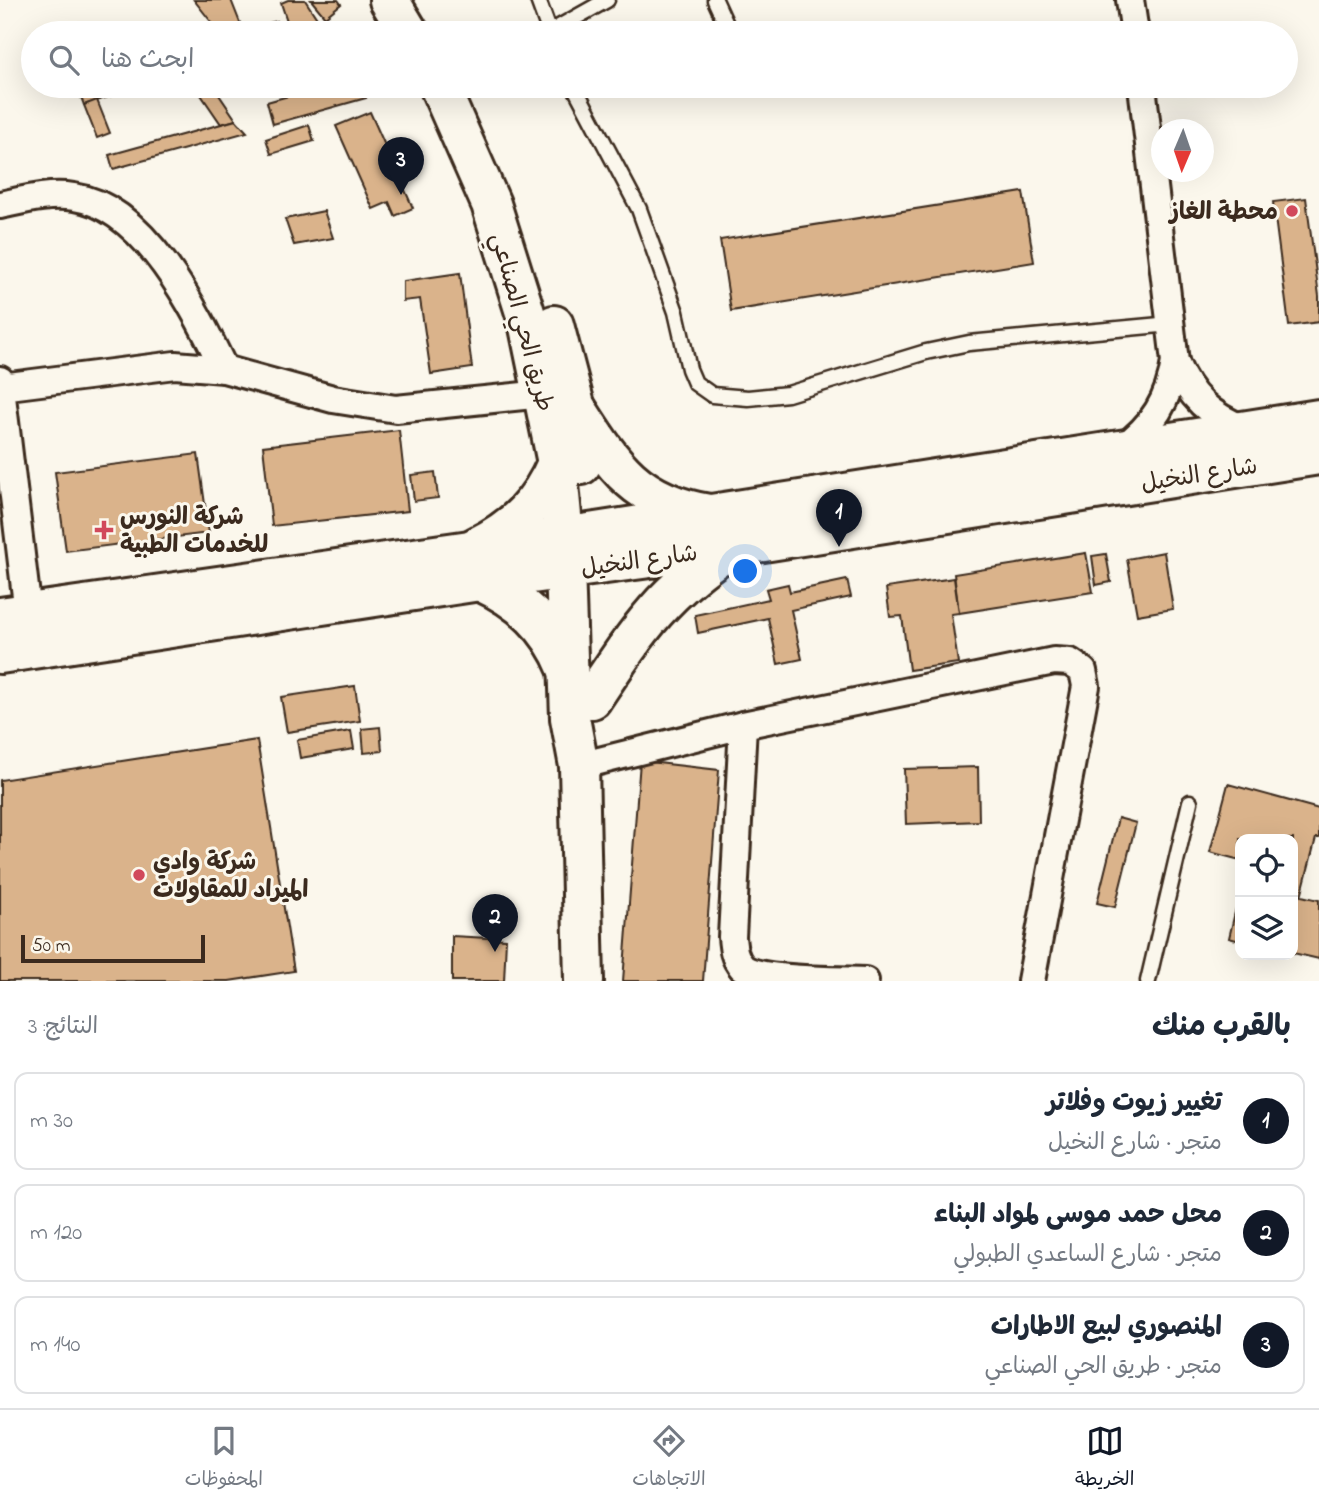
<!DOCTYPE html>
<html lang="ar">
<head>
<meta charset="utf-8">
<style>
  :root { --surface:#fff; --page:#f2f2f3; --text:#1f2937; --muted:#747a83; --line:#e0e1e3; --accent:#111827 }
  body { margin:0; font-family:"Indie Flower","Playpen Sans Arabic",sans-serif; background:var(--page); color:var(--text); direction:rtl }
  .controls { position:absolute; right:21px; bottom:21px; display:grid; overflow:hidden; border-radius:14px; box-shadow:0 7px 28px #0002 }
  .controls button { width:63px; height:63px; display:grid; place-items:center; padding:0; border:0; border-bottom:2px solid var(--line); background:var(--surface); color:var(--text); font:35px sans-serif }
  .compass { position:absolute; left:1151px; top:119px; width:63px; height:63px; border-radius:50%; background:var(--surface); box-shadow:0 7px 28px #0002; rotate:182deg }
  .scale { position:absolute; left:21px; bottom:18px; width:184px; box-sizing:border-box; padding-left:7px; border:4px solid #3b2a1e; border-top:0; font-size:19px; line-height:24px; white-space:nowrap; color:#3b2a1e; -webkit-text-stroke:5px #fbf7ec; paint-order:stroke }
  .you { position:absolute; left:746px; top:572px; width:24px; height:24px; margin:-18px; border:5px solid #fff; border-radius:50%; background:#1a73e8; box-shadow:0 0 0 10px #1a73e833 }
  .badge { display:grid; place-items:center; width:46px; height:46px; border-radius:50%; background:var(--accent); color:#fff; font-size:23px; font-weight:700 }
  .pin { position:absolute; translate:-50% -58px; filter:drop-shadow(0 2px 4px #0008) }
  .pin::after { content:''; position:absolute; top:37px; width:24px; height:21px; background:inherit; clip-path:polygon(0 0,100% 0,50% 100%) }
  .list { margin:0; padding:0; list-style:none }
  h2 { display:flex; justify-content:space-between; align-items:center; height:91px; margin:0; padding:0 28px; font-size:30px }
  h2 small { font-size:23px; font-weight:400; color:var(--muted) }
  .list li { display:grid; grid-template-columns:46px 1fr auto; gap:21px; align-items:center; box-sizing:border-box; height:98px; margin:0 14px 14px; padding:0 14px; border:2px solid var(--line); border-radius:14px }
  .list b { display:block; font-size:26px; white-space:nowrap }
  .list p { margin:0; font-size:23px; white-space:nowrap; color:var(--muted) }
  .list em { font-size:23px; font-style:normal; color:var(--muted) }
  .icon { flex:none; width:38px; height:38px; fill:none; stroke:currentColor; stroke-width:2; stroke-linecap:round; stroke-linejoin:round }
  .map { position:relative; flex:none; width:1319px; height:981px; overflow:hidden; direction:ltr }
  .search { position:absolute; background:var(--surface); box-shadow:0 7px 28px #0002; left:21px; right:21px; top:21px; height:77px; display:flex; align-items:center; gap:18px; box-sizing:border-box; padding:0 24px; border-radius:38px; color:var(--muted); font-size:26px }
  .sheet { height:427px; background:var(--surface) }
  nav { display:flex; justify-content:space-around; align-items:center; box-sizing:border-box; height:98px; border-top:2px solid var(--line); background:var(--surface); font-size:19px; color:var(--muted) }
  nav a { display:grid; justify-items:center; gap:4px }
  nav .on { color:var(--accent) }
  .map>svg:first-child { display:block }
  .building { fill:#dab38b; stroke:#3b2a1e; stroke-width:2 }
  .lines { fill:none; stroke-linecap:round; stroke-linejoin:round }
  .lane-casing { stroke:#3b2a1e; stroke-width:19 }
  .street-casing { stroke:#3b2a1e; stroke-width:32 }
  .primary-casing { stroke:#3b2a1e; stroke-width:44 }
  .highway-casing { stroke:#3b2a1e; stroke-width:44 }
  .lane { stroke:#fbf7ec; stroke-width:14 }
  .street { stroke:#fbf7ec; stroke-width:26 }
  .primary { stroke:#fbf7ec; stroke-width:38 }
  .highway { stroke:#fbf7ec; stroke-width:38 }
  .poi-dot { fill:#d1495b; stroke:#fbf7ec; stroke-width:2.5 }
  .labels { text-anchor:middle; stroke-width:6; stroke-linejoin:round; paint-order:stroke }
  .poi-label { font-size:24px; font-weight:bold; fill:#3b2a1e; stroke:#fbf7ec; text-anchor:start }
  .street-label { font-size:24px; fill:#3b2a1e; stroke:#fbf7ec }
</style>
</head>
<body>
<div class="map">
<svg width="1319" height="981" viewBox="0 0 1319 981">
  <rect width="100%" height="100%" fill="#fbf7ec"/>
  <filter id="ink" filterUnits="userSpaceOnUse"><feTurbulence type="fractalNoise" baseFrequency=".0143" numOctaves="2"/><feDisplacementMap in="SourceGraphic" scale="14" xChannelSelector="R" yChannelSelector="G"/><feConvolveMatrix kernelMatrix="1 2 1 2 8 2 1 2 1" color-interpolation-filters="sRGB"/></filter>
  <g filter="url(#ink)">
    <g class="building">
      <polygon points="194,0 231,0 242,28 220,33"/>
      <polygon points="288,0 305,0 318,20 290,30 281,3"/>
      <polygon points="311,0 338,0 341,4 325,17"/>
      <polygon points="277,21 281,33 230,33"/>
      <polygon points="99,86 142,86 84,105 79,92"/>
      <polygon points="195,86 213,86 236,120 221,124"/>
      <polygon points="324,86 363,86 366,98 273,124 267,102"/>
      <polygon points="97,100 110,133 97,138 84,105"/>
      <polygon points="370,112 413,208 395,216 389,202 373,209 336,126"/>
      <polygon points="236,120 247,132 113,169 109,155"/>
      <polygon points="309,125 314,141 271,154 266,139"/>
      <polygon points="1023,192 1034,262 731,311 720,240"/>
      <polygon points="1306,198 1319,296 1319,322 1289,326 1273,202"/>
      <polygon points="324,211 333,238 294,245 285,219"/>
      <polygon points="460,273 472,368 431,374 420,299 403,301 403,281"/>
      <polygon points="399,430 408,511 272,526 263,446"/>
      <polygon points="198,454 209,533 66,551 55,472"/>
      <polygon points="435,472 438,498 414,501 411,475"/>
      <polygon points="1164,552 1173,609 1137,615 1127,559"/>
      <polygon points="1086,553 1093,592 959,613 954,574"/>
      <polygon points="1106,554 1111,582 1096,585 1092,556"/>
      <polygon points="954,578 959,613 951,614 958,663 909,670 902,616 890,617 886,588"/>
      <polygon points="847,580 851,597 791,610 802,659 778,664 768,618 698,633 695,615 769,599 766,589 788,584 790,592"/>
      <polygon points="355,686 360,721 287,732 281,697"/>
      <polygon points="380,727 382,751 364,753 362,729"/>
      <polygon points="351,731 354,749 300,758 297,740"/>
      <polygon points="257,740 294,971 229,981 0,981 0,780"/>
      <polygon points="640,761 719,770 703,981 623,981"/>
      <polygon points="978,767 979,821 906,824 904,769"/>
      <polygon points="1228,784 1319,809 1319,838 1316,838 1301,896 1293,894 1293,839 1240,839 1240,860 1210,852"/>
      <polygon points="1118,818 1136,823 1115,907 1097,903"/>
      <polygon points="1240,891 1240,941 1229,938"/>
      <polygon points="1293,894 1319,900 1319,959 1293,953"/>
      <polygon points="452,936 506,939 504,981 452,981"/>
    </g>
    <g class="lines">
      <g class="lane-casing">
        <g id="lane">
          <polyline points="538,0 550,33"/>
          <polyline points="715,0 730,33"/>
          <polyline points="550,32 607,0"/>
          <polyline points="574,86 639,209 676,312 689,369 695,383 712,395 748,398 788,394 926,352 969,343 1171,324"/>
          <polyline points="1148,981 1190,802"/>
        </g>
      </g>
      <g class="street-casing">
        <g id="street">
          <polyline points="1130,0 1135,33"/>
          <path d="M1142,86L1175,362C1189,396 1210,416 1244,429"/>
          <path d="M0,205C24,200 49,193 74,197C145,207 196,311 224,369"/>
          <polyline points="0,380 28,613"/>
          <polyline points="1,387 175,365 224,369 333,399 396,409 543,394"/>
          <path d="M1122,448C1153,426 1169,400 1175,362"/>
          <path d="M743,725L732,937C733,948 734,958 742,967C759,981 838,980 865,981"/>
          <polyline points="579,766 743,725 1054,661 1070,662 1083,671 1086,686 1031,981"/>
        </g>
      </g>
      <g class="primary-casing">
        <g id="primary">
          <polyline points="0,617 589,533 1319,419"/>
          <polyline points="0,654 480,581 731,547 1319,455"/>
        </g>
      </g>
      <g class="highway-casing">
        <g id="highway">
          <polyline points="389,0 409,33"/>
          <polyline points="439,86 491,204 528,322 557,463 564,537 570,718 579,766 584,981"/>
          <polyline points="554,325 575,405 581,465"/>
          <path d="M577,409C614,467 637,502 709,514"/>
          <path d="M476,547C515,528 540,503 557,463"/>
          <path d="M480,581C521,600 550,626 567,668"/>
          <path d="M592,699C637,632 661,593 731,547"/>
        </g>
      </g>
      <use href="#lane" class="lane"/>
      <use href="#street" class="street"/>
      <use href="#primary" class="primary"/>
      <use href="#highway" class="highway"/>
    </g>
  </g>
  <g class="poi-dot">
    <circle cx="1292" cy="211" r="7"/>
    <path d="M100.5 519.5h7v7h7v7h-7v7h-7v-7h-7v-7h7z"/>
    <circle cx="139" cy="875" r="7"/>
  </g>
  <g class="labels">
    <g class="poi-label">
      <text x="1278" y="219" text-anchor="end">محطة الغاز</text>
      <text x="120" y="524">شركة النورس<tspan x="120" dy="28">للخدمات الطبية</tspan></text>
      <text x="153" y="869">شركة وادي<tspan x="153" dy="28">الميراد للمقاولات</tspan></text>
    </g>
    <g class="street-label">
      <text transform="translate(523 322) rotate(75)" y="8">طريق الحي الصناعي</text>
      <text transform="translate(1199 474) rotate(-9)" y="8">شارع النخيل</text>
      <text transform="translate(639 560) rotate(-8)" y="8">شارع النخيل</text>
    </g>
  </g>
</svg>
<div class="controls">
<button><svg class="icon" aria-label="locate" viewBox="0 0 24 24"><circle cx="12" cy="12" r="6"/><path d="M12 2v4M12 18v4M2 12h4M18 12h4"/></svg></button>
<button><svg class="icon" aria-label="layers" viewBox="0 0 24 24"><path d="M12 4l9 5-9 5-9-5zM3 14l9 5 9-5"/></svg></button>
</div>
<svg class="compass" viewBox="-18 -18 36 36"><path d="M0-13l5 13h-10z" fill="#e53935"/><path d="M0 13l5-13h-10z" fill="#747a83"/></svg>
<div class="scale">50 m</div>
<div class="you"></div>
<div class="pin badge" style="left:839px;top:547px">1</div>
<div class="pin badge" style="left:495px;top:952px">2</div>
<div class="pin badge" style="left:401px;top:195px">3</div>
<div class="search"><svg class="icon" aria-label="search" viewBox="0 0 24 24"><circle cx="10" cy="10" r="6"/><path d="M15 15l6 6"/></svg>ابحث هنا</div>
</div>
<section class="sheet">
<h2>بالقرب منك<small>النتائج: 3</small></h2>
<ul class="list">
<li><span class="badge">1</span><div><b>تغيير زيوت وفلاتر</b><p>متجر · شارع النخيل</p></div><em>30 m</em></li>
<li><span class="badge">2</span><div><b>محل حمد موسى لمواد البناء</b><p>متجر · شارع الساعدي الطبولي</p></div><em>120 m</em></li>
<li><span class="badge">3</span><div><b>المنصوري لبيع الاطارات</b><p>متجر · طريق الحي الصناعي</p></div><em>140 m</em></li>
</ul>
</section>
<nav>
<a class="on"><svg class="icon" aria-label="map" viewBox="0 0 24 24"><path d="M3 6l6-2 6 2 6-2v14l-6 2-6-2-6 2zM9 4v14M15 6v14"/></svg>الخريطة</a>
<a><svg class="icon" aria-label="directions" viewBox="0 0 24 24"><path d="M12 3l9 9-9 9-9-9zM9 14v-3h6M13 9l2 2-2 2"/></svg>الاتجاهات</a>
<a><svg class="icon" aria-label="saved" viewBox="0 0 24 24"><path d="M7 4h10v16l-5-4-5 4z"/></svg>المحفوظات</a>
</nav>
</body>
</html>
